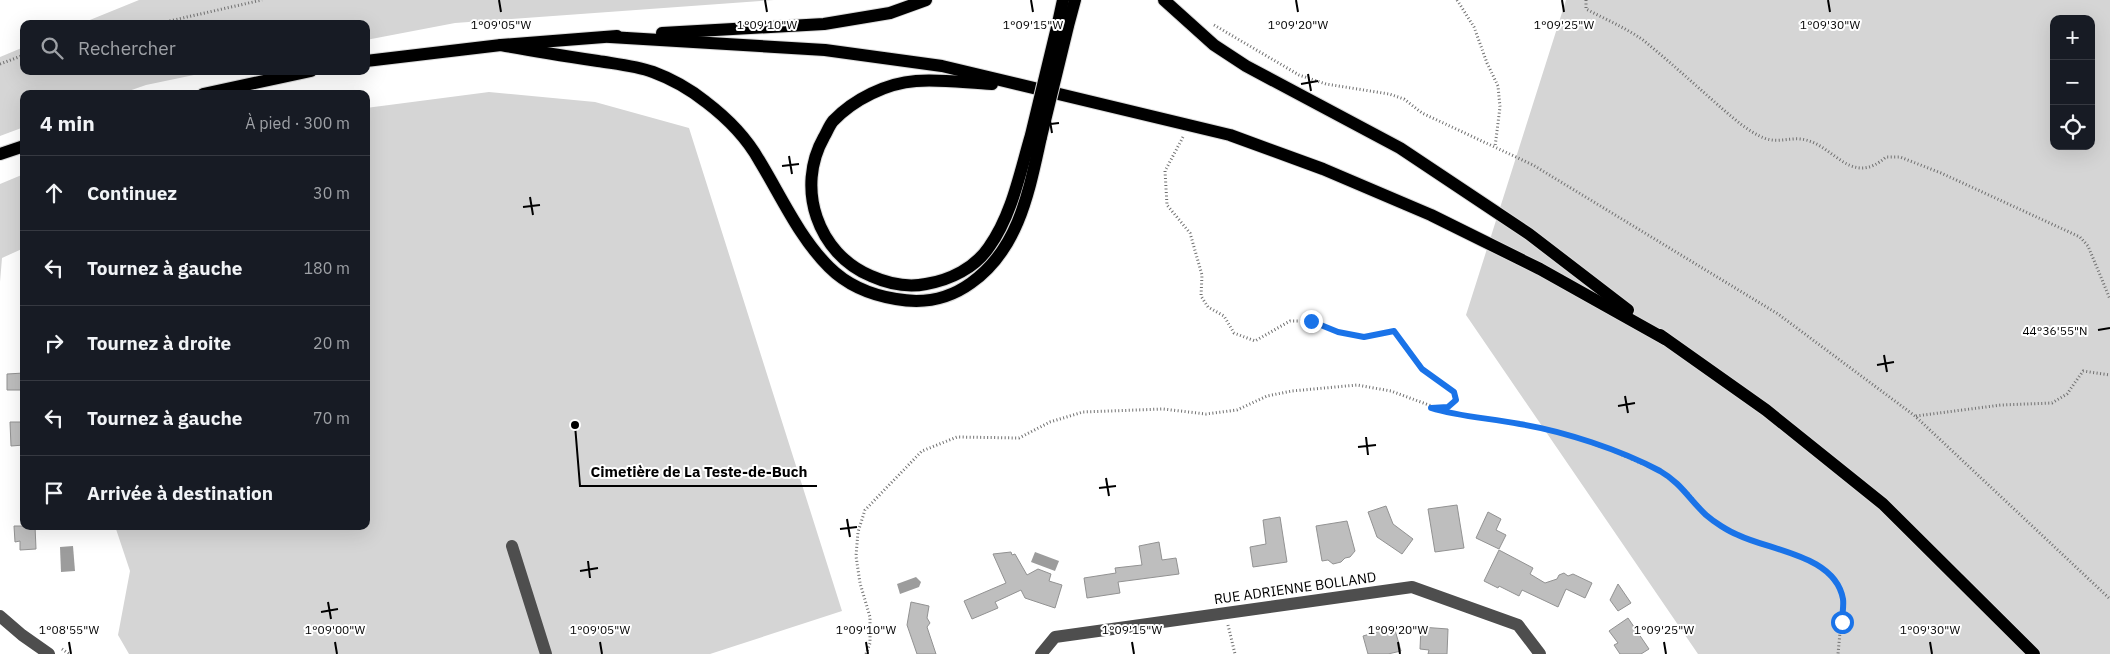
<!DOCTYPE html>
<html lang="fr">
<head>
<meta charset="utf-8">
<style>
  :root { --surface:#171b24; --page:#20242c; --text:#f1f3f6; --muted:#9ea1a6; --line:#363941 }
  body { margin:0; font-family:"IBM Plex Sans",sans-serif; background:var(--page); color:var(--text) }
  .controls { position:absolute; right:15px; top:15px; display:grid; overflow:hidden; border-radius:10px; box-shadow:0 5px 20px #0002 }
  .controls button { width:45px; height:45px; display:grid; place-items:center; padding:0; border:0; border-bottom:1px solid var(--line); background:var(--surface); color:var(--text); font:25px sans-serif }
  .stop { position:absolute; width:15px; height:15px; margin:-11px; border:4px solid #1a73e8; border-radius:50%; background:#fff }
  .stop.end { background:#1a73e8; border-color:#fff; box-shadow:0 1px 5px #0008 }
  .list { margin:0; padding:0; list-style:none }
  h2 { display:flex; justify-content:space-between; align-items:center; height:65px; margin:0; padding:0 20px; font-size:21px }
  h2 small { font-size:16px; font-weight:400; color:var(--muted) }
  .list li { display:grid; grid-template-columns:32px 1fr auto; gap:15px; align-items:center; box-sizing:border-box; height:75px; padding:0 20px; border-top:1px solid var(--line) }
  .list b { display:block; font-size:19px; white-space:nowrap }
  .list em { font-size:16px; font-style:normal; color:var(--muted) }
  .icon { flex:none; width:28px; height:28px; fill:none; stroke:currentColor; stroke-width:2; stroke-linecap:round; stroke-linejoin:round }
  .map { position:relative; flex:none; width:2110px; height:654px; overflow:hidden }
  .search { position:absolute; background:var(--surface); box-shadow:0 5px 20px #0002; left:20px; top:20px; width:350px; height:55px; display:flex; align-items:center; gap:12px; box-sizing:border-box; padding:0 18px; border-radius:10px; color:var(--muted); font-size:19px }
  .panel { position:absolute; background:var(--surface); box-shadow:0 5px 20px #0002; left:20px; top:90px; width:350px; height:440px; border-radius:10px }
  .map>svg:first-child { display:block }
  .green { fill:#d5d5d5; fill-rule:evenodd }
  .water { fill:#9c9c9c }
  .building { fill:#bebebe; stroke:#929292 }
  .lines { fill:none; stroke-linecap:round; stroke-linejoin:round }
  .major-casing { stroke:#dbdbdb; stroke-width:14 }
  .path { stroke:#707070; stroke-width:3; stroke-dasharray:1 2.5; stroke-linecap:butt }
  .minor { stroke:#4e4e4e; stroke-width:12 }
  .major { stroke:#000; stroke-width:12 }
  .major-bridge-casing { stroke:#dbdbdb; stroke-width:14; stroke-linecap:butt }
  .major-bridge { stroke:#000; stroke-width:12 }
  .route { stroke:#1a73e8; stroke-width:6 }
  .ticks { fill:none; stroke:#000; stroke-width:2 }
  .labels { text-anchor:middle; stroke-width:4; stroke-linejoin:round; paint-order:stroke }
  .street-label { font-size:14px; fill:#000; stroke:#fff }
  .ticks-label { font-size:12px; text-anchor:middle; fill:#000; stroke:#fff; stroke-width:4; stroke-linejoin:round; paint-order:stroke }
  .leader { fill:none; stroke:#000; stroke-width:2 }
  .callout-dot { fill:#000; stroke:#fff; stroke-width:2 }
  .callout-label { font-size:15px; text-anchor:middle; font-weight:bold; fill:#000; stroke:#fff; stroke-width:4; stroke-linejoin:round; paint-order:stroke }
</style>
</head>
<body>
<div class="map">
<svg width="2110" height="654" viewBox="0 0 2110 654">
  <rect width="100%" height="100%" fill="#fff"/>
  <g class="green">
    <polygon points="139,0 774,0 455,23 366,40 366,24 80,24"/>
    <path d="M1566,0H2110V654H1698L1466,315ZM2054,19H2091V146H2054Z"/>
    <polygon points="24,47 24,71 213,71 146,85 120,94 24,94 24,127 0,136 0,57"/>
    <polygon points="489,92 595,102 689,128 842,611 710,654 129,654 118,635 130,571 115,526 366,526 366,108"/>
    <polygon points="24,174 24,248 2,258 0,282 0,184"/>
  </g>
  <g class="water">
    <polygon points="73,546 75,571 61,572 60,547"/>
    <polygon points="1035,552 1059,561 1055,571 1031,562"/>
    <polygon points="916,577 921,582 919,587 900,594 897,584"/>
  </g>
  <g class="building">
    <polygon points="24,373 24,390 7,390 7,374"/>
    <polygon points="10,422 24,422 24,445 11,446"/>
    <polygon points="1457,505 1464,548 1435,552 1428,509"/>
    <polygon points="1386,506 1393,524 1413,539 1402,554 1377,537 1368,512"/>
    <polygon points="1488,512 1501,519 1496,530 1506,535 1499,549 1476,538"/>
    <polygon points="1280,517 1287,562 1253,567 1250,547 1266,544 1263,520"/>
    <polygon points="1347,521 1355,551 1350,557 1345,558 1341,562 1333,564 1328,560 1322,561 1316,526"/>
    <polygon points="14,526 35,526 36,549 20,550 20,541 15,542"/>
    <polygon points="1159,542 1162,560 1176,558 1179,574 1118,582 1120,593 1087,598 1084,578 1116,573 1115,568 1142,565 1139,546"/>
    <polygon points="1499,550 1533,568 1530,574 1545,583 1557,579 1559,575 1564,573 1568,576 1573,574 1592,583 1585,598 1566,589 1558,607 1522,590 1519,596 1499,586 1498,588 1484,581"/>
    <polygon points="1011,552 1012,555 1015,554 1027,575 1038,569 1051,574 1049,581 1062,585 1055,608 1025,598 1021,590 995,602 998,608 972,619 964,601 1006,583 993,554"/>
    <polygon points="1618,584 1631,603 1618,611 1610,600"/>
    <polygon points="911,602 929,606 927,618 930,623 927,627 936,654 917,654 907,625"/>
    <polygon points="1628,618 1649,649 1641,654 1620,654 1614,645 1618,643 1609,631"/>
    <polygon points="1421,627 1448,629 1447,654 1428,654 1429,650 1420,649"/>
    <polygon points="1387,629 1388,632 1395,630 1401,651 1388,654 1368,654 1363,636"/>
  </g>
  <g class="lines">
    <g class="major-casing">
      <g id="major">
        <polyline points="1164,0 1214,45 1246,66 1400,148 1529,234 1628,310"/>
        <polyline points="1058,23 1063,0"/>
        <polyline points="1068,26 1075,0"/>
        <polyline points="662,33 824,24 890,13 926,0"/>
        <polyline points="610,37 825,50 942,66 1230,135 1323,169 1431,215 1540,269 1665,339"/>
        <path d="M501,45C533,51 565,56 598,61C616,64 636,66 653,72C672,79 691,90 706,102C727,118 746,137 759,160C781,196 799,237 829,267C848,286 871,295 896,299C923,304 949,299 971,283C1019,249 1029,191 1041,137"/>
        <polyline points="366,61 501,45 617,36"/>
        <path d="M992,84C967,83 941,79 916,81C887,83 854,99 833,121C829,126 827,132 824,137C795,188 818,254 871,276C889,284 906,288 926,284C950,280 975,268 989,247C1012,215 1020,172 1031,135"/>
        <polyline points="203,94 311,71"/>
        <polyline points="0,154 24,146"/>
        <polyline points="1660,335 1766,410 1883,504 2034,654"/>
      </g>
    </g>
    <g class="path">
      <polyline points="1457,0 1474,27 1487,63 1498,86 1500,107 1495,147"/>
      <path d="M1586,0V9C1605,19 1626,28 1643,40C1669,61 1693,83 1718,105C1732,117 1747,131 1764,138C1779,144 1791,136 1806,140C1835,147 1852,187 1886,157H1900L1941,173L2080,237L2088,246L2110,299"/>
      <polyline points="156,24 262,0"/>
      <polyline points="1214,25 1299,75 1326,84 1389,94 1404,99 1422,113 1533,165 1778,314 1915,416 2110,599"/>
      <polyline points="0,64 24,55"/>
      <polyline points="1183,137 1165,171 1167,205 1190,233 1202,275 1201,296 1208,307 1224,316 1234,333 1255,341 1290,321 1311,321 1338,332 1364,337 1393,331 1423,369 1454,392 1456,400 1448,407 1434,407"/>
      <polyline points="1916,416 2001,405 2052,403 2067,394 2083,371 2110,375"/>
      <polyline points="1228,625 1235,654"/>
      <polyline points="62,649 69,654"/>
      <polyline points="866,654 870,643 870,617 860,583 856,556 858,532 865,510 922,451 957,437 1019,438 1050,422 1083,412 1163,409 1206,414 1237,410 1267,396 1292,391 1357,385 1391,391 1453,414 1521,424 1565,434 1611,450 1659,471 1687,492 1706,515 1737,535 1802,557 1823,569 1837,584 1843,600 1838,654"/>
    </g>
    <g class="minor">
      <polyline points="512,546 546,654"/>
      <polyline points="0,616 22,635 49,654"/>
      <polyline points="1041,654 1055,637 1412,587 1518,625 1540,654"/>
    </g>
    <use href="#major" class="major"/>
    <g class="major-bridge-casing">
      <g id="major-bridge">
        <polyline points="1031,135 1058,23"/>
        <polyline points="1041,137 1068,26"/>
      </g>
    </g>
    <use href="#major-bridge" class="major-bridge"/>
  </g>
  <g class="lines">
    <path class="route" d="M1311,321L1338,332L1364,337L1394,331L1422,369L1454,392L1456,400L1448,407L1431,408C1460,417 1490,418 1520,424C1563,431 1621,450 1660,471C1681,483 1689,499 1706,515C1714,522 1728,531 1738,535C1771,551 1835,555 1843,599C1844,606 1842,615 1842,622"/>
  </g>
  <path class="ticks" d="M499,0L501,12M765,0L767,12M1031,0L1033,12M1296,0L1298,12M1562,0L1564,12M1828,0L1830,12M1308,74L1311,91M1301,84L1318,81M1049,115L1052,133M1042,125L1059,123M789,156L792,174M782,166L799,164M530,197L533,215M523,207L540,205M2098,330L2110,328M1884,355L1887,372M1877,365L1894,362M1625,396L1628,413M1618,406L1635,403M1366,437L1368,455M1358,447L1376,445M1106,478L1109,496M1099,488L1116,486M847,519L850,537M840,529L857,527M588,561L590,578M580,571L598,568M328,602L331,619M321,612L338,609M69,642L71,654M335,642L337,654M600,642L602,654M866,642L868,654M1132,642L1134,654M1398,642L1400,654M1664,642L1666,654M1930,642L1932,654"/>
  <g class="labels">
    <g class="street-label">
      <text transform="translate(1295 588) rotate(-8)" y="5">RUE ADRIENNE BOLLAND</text>
    </g>
  </g>
  <g class="ticks-label">
    <text x="767" y="29">1°09'10"W</text>
    <text x="1564" y="29">1°09'25"W</text>
    <text x="501" y="29">1°09'05"W</text>
    <text x="1033" y="29">1°09'15"W</text>
    <text x="1298" y="29">1°09'20"W</text>
    <text x="1830" y="29">1°09'30"W</text>
    <text x="2055" y="335">44°36'55"N</text>
    <text x="69" y="634">1°08'55"W</text>
    <text x="335" y="634">1°09'00"W</text>
    <text x="600" y="634">1°09'05"W</text>
    <text x="866" y="634">1°09'10"W</text>
    <text x="1132" y="634">1°09'15"W</text>
    <text x="1398" y="634">1°09'20"W</text>
    <text x="1664" y="634">1°09'25"W</text>
    <text x="1930" y="634">1°09'30"W</text>
  </g>
  <path class="leader" d="M575 425L580 486H817"/>
  <circle class="callout-dot" cx="575" cy="425" r="5"/>
  <g class="callout-label">
    <text x="699" y="477">Cimetière de La Teste-de-Buch</text>
  </g>
</svg>
<div class="controls">
<button>+</button>
<button>−</button>
<button><svg class="icon" aria-label="locate" viewBox="0 0 24 24"><circle cx="12" cy="12" r="6"/><path d="M12 2v4M12 18v4M2 12h4M18 12h4"/></svg></button>
</div>
<div class="stop" style="left:1842px;top:622px"></div>
<div class="stop end" style="left:1311px;top:321px"></div>
<div class="search"><svg class="icon" aria-label="search" viewBox="0 0 24 24"><circle cx="10" cy="10" r="6"/><path d="M15 15l6 6"/></svg>Rechercher</div>
<section class="panel">
<h2>4 min<small>À pied · 300 m</small></h2>
<ul class="list">
<li><svg class="icon" aria-label="ahead" viewBox="0 0 24 24"><path d="M12 20V5M6 11l6-6 6 6"/></svg><div><b>Continuez</b></div><em>30 m</em></li>
<li><svg class="icon" aria-label="left" viewBox="0 0 24 24"><path d="M17 20v-9H6M10 6l-5 5 5 5"/></svg><div><b>Tournez à gauche</b></div><em>180 m</em></li>
<li><svg class="icon" aria-label="right" viewBox="0 0 24 24"><path d="M7 20v-9h11M14 6l5 5-5 5"/></svg><div><b>Tournez à droite</b></div><em>20 m</em></li>
<li><svg class="icon" aria-label="left" viewBox="0 0 24 24"><path d="M17 20v-9H6M10 6l-5 5 5 5"/></svg><div><b>Tournez à gauche</b></div><em>70 m</em></li>
<li><svg class="icon" aria-label="arrive" viewBox="0 0 24 24"><path d="M6 21V4h12l-3 4 3 4H6"/></svg><div><b>Arrivée à destination</b></div></li>
</ul>
</section>
</div>
</body>
</html>
